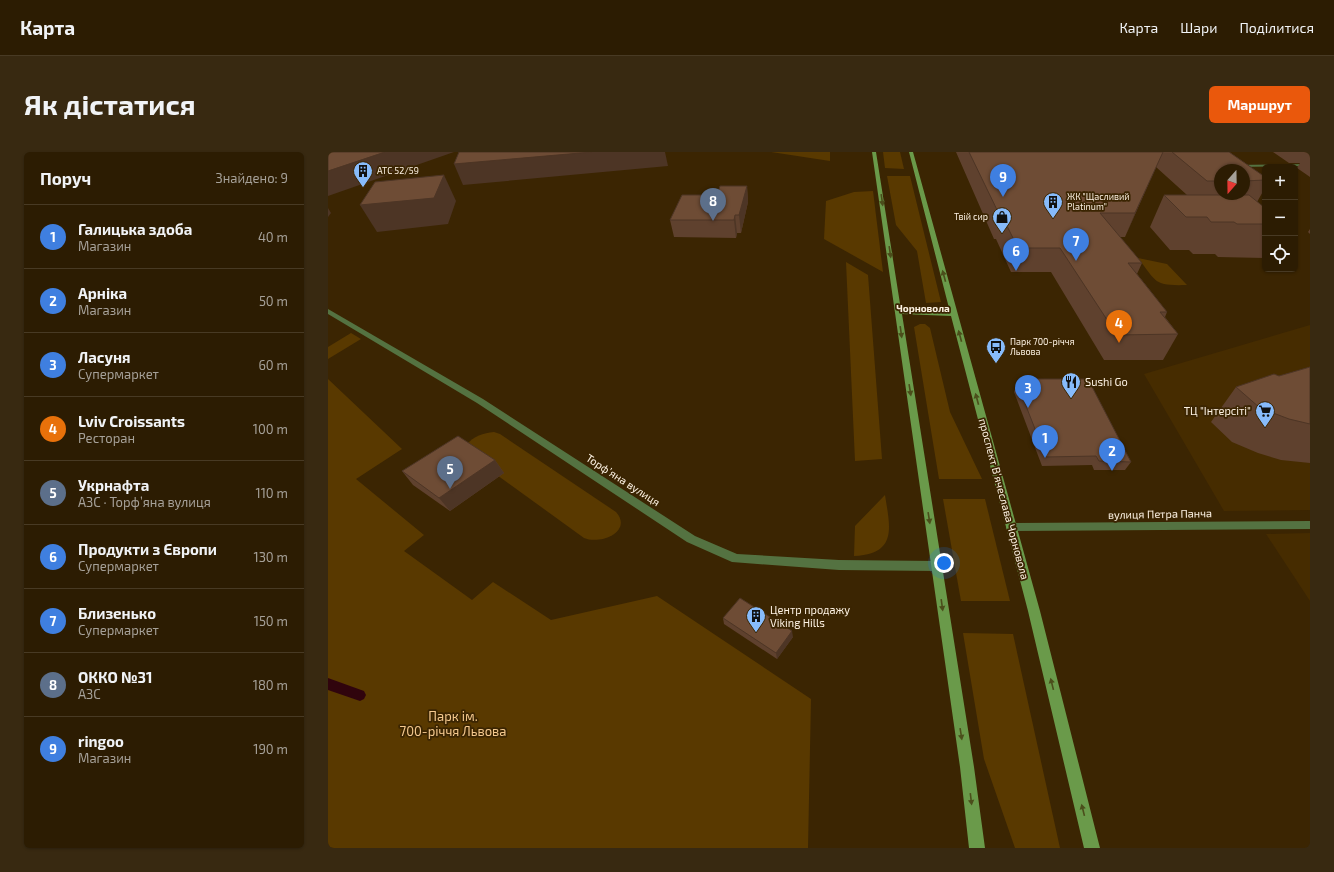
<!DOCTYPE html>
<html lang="uk">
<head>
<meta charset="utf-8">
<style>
  :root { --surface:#2c1c02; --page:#382911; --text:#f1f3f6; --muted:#a6a199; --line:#483a24; --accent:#ea580c }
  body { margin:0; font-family:"Exo 2",sans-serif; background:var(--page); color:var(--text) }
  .controls { position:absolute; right:12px; top:12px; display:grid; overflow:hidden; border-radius:6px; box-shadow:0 1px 3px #0004 }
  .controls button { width:36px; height:36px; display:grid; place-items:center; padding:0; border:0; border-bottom:1px solid var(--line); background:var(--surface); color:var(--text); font:20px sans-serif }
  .compass { position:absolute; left:886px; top:12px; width:36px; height:36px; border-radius:50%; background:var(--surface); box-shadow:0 1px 3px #0004; rotate:200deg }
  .you { position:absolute; left:616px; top:411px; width:14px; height:14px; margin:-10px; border:3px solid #fff; border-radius:50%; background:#1a73e8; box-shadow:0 0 0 6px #1a73e833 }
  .badge { display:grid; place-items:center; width:26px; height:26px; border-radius:50%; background:var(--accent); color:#fff; font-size:13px; font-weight:700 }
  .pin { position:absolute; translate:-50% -33px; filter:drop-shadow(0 1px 2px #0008) }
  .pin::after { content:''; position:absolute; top:21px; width:14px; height:12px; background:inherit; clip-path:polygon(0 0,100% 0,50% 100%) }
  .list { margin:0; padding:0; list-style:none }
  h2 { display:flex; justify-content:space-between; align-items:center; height:52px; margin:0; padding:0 16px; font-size:17px }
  h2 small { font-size:13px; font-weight:400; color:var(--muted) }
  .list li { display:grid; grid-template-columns:26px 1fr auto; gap:12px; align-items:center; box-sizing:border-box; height:64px; padding:0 16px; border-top:1px solid var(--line) }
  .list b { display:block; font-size:15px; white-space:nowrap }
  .list p { margin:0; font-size:13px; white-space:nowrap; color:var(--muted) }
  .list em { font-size:13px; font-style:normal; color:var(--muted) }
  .icon { flex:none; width:22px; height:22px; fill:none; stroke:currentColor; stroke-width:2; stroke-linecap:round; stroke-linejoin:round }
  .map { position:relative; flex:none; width:982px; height:696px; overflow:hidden; border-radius:6px }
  header { display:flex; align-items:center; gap:24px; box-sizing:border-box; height:56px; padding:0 20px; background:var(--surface); border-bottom:1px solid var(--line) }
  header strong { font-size:19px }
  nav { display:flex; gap:22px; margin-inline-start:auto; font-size:14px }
  .intro { display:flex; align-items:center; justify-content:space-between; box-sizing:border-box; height:96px; padding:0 24px }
  h1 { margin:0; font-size:28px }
  .button { padding:10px 18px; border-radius:6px; background:var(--accent); color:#fff; font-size:14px; font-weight:700 }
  main { display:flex; gap:24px; padding:0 24px }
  aside { flex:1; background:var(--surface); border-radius:6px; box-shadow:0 1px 3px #0004 }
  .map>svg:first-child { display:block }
  .built { fill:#462c00 }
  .green { fill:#593900 }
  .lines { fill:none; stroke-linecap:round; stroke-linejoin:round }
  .stream { fill:#30040d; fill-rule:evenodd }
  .minor { fill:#547241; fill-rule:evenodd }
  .tertiary { fill:#547241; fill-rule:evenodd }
  .secondary { fill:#6a9a4a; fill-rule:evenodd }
  .wall { fill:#5f412e; fill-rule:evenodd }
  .shaded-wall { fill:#4d3525 }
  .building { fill:#6e4c35; stroke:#4d3525 }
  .oneway { fill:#4b4e1b }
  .labels { text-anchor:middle; stroke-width:3.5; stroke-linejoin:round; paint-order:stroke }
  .far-poi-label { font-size:9px; fill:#fdf2e3; stroke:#3b2502; text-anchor:start }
  .far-neighbourhood-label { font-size:10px; font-weight:bold; fill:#fdf2e3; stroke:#3b2502 }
  .poi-label { font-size:11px; fill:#fdf2e3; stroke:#3b2502; text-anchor:start }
  .street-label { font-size:11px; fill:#fdf2e3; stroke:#3b2502 }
  .near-park-label { font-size:13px; fill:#f5c98f; stroke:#3b2502 }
</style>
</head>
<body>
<header>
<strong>Карта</strong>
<nav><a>Карта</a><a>Шари</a><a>Поділитися</a></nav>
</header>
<div class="intro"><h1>Як дістатися</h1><a class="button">Маршрут</a></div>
<main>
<aside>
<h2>Поруч<small>Знайдено: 9</small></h2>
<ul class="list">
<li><span class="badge" style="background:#3f7fe0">1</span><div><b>Галицька здоба</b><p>Магазин</p></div><em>40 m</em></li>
<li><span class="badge" style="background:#3f7fe0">2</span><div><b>Арніка</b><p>Магазин</p></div><em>50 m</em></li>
<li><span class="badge" style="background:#3f7fe0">3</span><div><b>Ласуня</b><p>Супермаркет</p></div><em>60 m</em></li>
<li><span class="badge" style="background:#e8710a">4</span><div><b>Lviv Croissants</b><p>Ресторан</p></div><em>100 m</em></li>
<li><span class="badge" style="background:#5c6f8a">5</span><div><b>Укрнафта</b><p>АЗС · Торфʼяна вулиця</p></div><em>110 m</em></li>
<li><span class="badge" style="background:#3f7fe0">6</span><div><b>Продукти з Європи</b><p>Супермаркет</p></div><em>130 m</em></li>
<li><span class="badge" style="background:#3f7fe0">7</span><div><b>Близенько</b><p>Супермаркет</p></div><em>150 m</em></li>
<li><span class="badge" style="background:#5c6f8a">8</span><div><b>ОККО №31</b><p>АЗС</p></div><em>180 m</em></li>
<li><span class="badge" style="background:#3f7fe0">9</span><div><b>ringoo</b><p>Магазин</p></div><em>190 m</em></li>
</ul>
</aside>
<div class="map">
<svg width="982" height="696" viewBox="0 0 982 696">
  <rect width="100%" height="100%" fill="#3b2502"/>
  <g class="built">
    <polygon points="982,173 982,358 896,359 816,222"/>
    <polygon points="982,381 982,449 938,382"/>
  </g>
  <g class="green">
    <polygon points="443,0 502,0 502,9"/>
    <polygon points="555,0 572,0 576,17 557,16"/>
    <polygon points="559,24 582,24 613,150 598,151 589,99 568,73"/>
    <polygon points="545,39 555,120 496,87 498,49 526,40"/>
    <path d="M810,106L839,112L859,133C825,134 829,130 810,106Z"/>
    <polygon points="518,110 540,123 554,307 527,309"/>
    <polygon points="592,172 597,172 602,176 622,260 654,327 611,327 586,175"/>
    <polygon points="23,181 33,187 0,207 0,195"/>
    <polygon points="0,227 74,297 28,327 96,383 76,399 144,448 165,430 223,468 329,444 483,547 480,696 0,696"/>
    <path d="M166,280L172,282L288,360C305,379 273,393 256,386L140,302L138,293C146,284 155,281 166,280Z"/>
    <path d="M557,343C562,375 570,402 526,404L527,374Z"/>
    <polygon points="615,347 657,347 682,449 633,449"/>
    <polygon points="635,481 685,482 732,696 687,696 656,607"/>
  </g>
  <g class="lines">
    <polygon class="stream" points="0,526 36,539 38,543 36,547 32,549 0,538"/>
    <polygon class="minor" points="982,12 982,14 908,15 906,14 908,13"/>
    <g class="tertiary">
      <polygon points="0,157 155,247 367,384 409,402 511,408 608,409 612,411 614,414 612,417 608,419 511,418 404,410 359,390 149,251 0,162"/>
      <polygon points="982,369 982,377 683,379 679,378 678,375 679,372 683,371"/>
    </g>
    <polygon class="secondary" points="544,0 548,0 573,158 622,160 581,0 585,0 712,459 772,696 756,696 700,459 623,164 574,162 646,615 657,696 641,696 632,615"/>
  </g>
  <g class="wall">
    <path d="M628,0H901L937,25V36L929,50L937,56V104L936,106L890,105L887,102H865L861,98H842L822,75L836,43H859L828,15L797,85H792L814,111L809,122L839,160L837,165L850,182L835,208H776L723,120H683L668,87H666ZM892,18H916V42H892Z"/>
    <polygon points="945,0 982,0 982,25 969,16 972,11 961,11"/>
    <polygon points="419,34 420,50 413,81 409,81 408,86 346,85 342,68 389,43"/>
    <polygon points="982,77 982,82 980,80"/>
    <polygon points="982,215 982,311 953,308 930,301 904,290 883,270 908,235 951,224"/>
    <polygon points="692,227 803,310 797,318 766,318 764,313 714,314 686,240 689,231 691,231"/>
    <polygon points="167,308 176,321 122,359 85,333 74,319"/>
    <polygon points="395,466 465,485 449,507 396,472"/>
  </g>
  <g class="shaded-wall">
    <polygon points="57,0 126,0 0,44 0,19"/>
    <polygon points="264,0 337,0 340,14 135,33 126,12"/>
    <polygon points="835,0 828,15 797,85 807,61"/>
    <polygon points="116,23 128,49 120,72 49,80 32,53"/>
    <polygon points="419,34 420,50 413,81 411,63"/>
    <polygon points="0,56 3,61 0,65"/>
    <polygon points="407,63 409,81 408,86 406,68"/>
    <polygon points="167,308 176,321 122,359 111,346"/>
    <polygon points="464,479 465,485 449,507 448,501"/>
  </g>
  <g class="building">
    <polygon points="0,0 57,0 0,19"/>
    <polygon points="131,0 264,0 126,12"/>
    <polygon points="641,0 835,0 807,61 772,61 814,111 800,111 839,160 832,160 850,182 789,183 732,96 690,96 674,64 672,64"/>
    <polygon points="844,0 901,0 937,25 937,28 916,29 916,18 892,18 892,29 879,29"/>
    <polygon points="116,23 106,46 32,53 47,30"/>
    <polygon points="392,34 419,34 411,63 407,63 406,68 342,68 354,43 389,43"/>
    <polygon points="836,43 921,43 937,56 937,72 909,72 906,70 883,70 879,65 858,65"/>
    <polygon points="982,215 982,272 961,267 932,256 908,235 946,222 951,224"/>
    <polygon points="692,227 760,227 803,310 771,309 768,304 718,305 689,231 694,231"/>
    <polygon points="130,284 167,308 111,346 74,319"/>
    <polygon points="412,446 464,479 448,501 395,466"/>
  </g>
  <defs><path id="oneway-solid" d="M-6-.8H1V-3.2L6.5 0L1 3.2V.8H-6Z"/></defs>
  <g class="oneway">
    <use href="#oneway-solid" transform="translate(554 48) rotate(82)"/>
    <use href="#oneway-solid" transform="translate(562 100) rotate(82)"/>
    <use href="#oneway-solid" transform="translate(616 124) rotate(-105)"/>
    <use href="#oneway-solid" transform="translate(573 180) rotate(82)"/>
    <use href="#oneway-solid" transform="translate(632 184) rotate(-105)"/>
    <use href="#oneway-solid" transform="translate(582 238) rotate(81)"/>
    <use href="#oneway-solid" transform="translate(649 247) rotate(-105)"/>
    <use href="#oneway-solid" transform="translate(601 366) rotate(81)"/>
    <use href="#oneway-solid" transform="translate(614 453) rotate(82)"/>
    <use href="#oneway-solid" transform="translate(724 532) rotate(-104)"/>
    <use href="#oneway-solid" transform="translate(633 582) rotate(81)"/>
    <use href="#oneway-solid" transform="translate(643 647) rotate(83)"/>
    <use href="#oneway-solid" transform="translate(755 658) rotate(-104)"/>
  </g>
  <defs>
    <g id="building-pin" transform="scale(1)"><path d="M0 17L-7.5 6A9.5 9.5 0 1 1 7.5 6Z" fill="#87bbfb" stroke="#3b2502"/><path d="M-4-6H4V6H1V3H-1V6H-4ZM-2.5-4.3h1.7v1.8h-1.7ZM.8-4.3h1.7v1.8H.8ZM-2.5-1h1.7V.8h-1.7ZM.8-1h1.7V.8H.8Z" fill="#111"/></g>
    <g id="shop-pin" transform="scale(1)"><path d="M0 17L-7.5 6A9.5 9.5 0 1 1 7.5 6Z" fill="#87bbfb" stroke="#3b2502"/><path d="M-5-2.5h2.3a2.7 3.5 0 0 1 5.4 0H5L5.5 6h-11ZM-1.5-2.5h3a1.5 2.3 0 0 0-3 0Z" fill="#111"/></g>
    <g id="bus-pin" transform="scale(1)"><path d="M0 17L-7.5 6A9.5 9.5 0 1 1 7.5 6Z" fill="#87bbfb" stroke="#3b2502"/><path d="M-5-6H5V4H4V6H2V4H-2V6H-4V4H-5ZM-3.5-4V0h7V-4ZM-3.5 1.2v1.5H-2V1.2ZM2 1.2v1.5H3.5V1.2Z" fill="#111"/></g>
    <g id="restaurant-pin" transform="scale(1)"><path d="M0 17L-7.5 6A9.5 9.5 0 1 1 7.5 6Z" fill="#87bbfb" stroke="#3b2502"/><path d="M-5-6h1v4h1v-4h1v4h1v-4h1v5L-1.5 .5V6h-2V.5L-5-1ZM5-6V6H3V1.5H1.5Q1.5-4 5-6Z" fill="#111"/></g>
    <g id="supermarket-pin" transform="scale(1)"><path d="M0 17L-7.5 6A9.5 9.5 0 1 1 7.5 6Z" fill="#87bbfb" stroke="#3b2502"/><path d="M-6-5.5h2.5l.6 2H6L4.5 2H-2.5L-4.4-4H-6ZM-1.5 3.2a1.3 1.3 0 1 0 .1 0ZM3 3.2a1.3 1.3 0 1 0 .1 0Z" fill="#111"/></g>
  </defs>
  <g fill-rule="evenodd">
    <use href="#building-pin" x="35" y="19"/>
    <use href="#building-pin" x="725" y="50"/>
    <use href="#shop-pin" x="674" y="65"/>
    <use href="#bus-pin" x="668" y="195"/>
    <use href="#restaurant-pin" x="743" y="230"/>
    <use href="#supermarket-pin" x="937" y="259"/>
    <use href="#building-pin" x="428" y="464"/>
  </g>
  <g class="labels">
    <g class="far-poi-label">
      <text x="49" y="22">АТС 52/59</text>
      <text x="739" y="48">ЖК "Щасливий<tspan x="739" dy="10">Platinum"</tspan></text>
      <text x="660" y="68" text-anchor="end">Твій сир</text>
      <text x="682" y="193">Парк 700-річчя<tspan x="682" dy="10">Львова</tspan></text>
    </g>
    <g class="far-neighbourhood-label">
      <text x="595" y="160">Чорновола</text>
    </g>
    <g class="poi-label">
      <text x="757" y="234">Sushi Go</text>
      <text x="923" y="263" text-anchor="end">ТЦ "Інтерсіті"</text>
      <text x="442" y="462">Центр продажу<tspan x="442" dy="13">Viking Hills</tspan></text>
    </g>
    <g class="street-label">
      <text transform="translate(295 328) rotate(33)" y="4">Торфʼяна вулиця</text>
      <text transform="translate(676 347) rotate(75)" y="4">проспект Вʼячеслава Чорновола</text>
      <text transform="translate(832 362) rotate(-1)" y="4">вулиця Петра Панча</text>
    </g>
    <g class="near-park-label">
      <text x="125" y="569">Парк ім.<tspan x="125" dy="15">700-річчя Львова</tspan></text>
    </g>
  </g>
</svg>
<div class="controls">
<button>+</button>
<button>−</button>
<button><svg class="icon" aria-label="locate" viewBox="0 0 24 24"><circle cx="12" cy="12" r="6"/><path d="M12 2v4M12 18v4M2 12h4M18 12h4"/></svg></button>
</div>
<svg class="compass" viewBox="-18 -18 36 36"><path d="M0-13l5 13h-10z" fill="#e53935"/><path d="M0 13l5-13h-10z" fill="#a6a199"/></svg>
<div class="you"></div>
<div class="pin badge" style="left:717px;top:306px;background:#3f7fe0">1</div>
<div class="pin badge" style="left:784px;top:319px;background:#3f7fe0">2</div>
<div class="pin badge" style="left:700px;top:256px;background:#3f7fe0">3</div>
<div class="pin badge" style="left:791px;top:191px;background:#e8710a">4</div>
<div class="pin badge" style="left:122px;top:337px;background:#5c6f8a">5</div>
<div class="pin badge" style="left:688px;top:119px;background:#3f7fe0">6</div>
<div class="pin badge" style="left:748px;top:109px;background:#3f7fe0">7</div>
<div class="pin badge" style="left:385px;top:69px;background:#5c6f8a">8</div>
<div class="pin badge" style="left:675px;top:45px;background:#3f7fe0">9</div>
</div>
</main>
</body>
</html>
